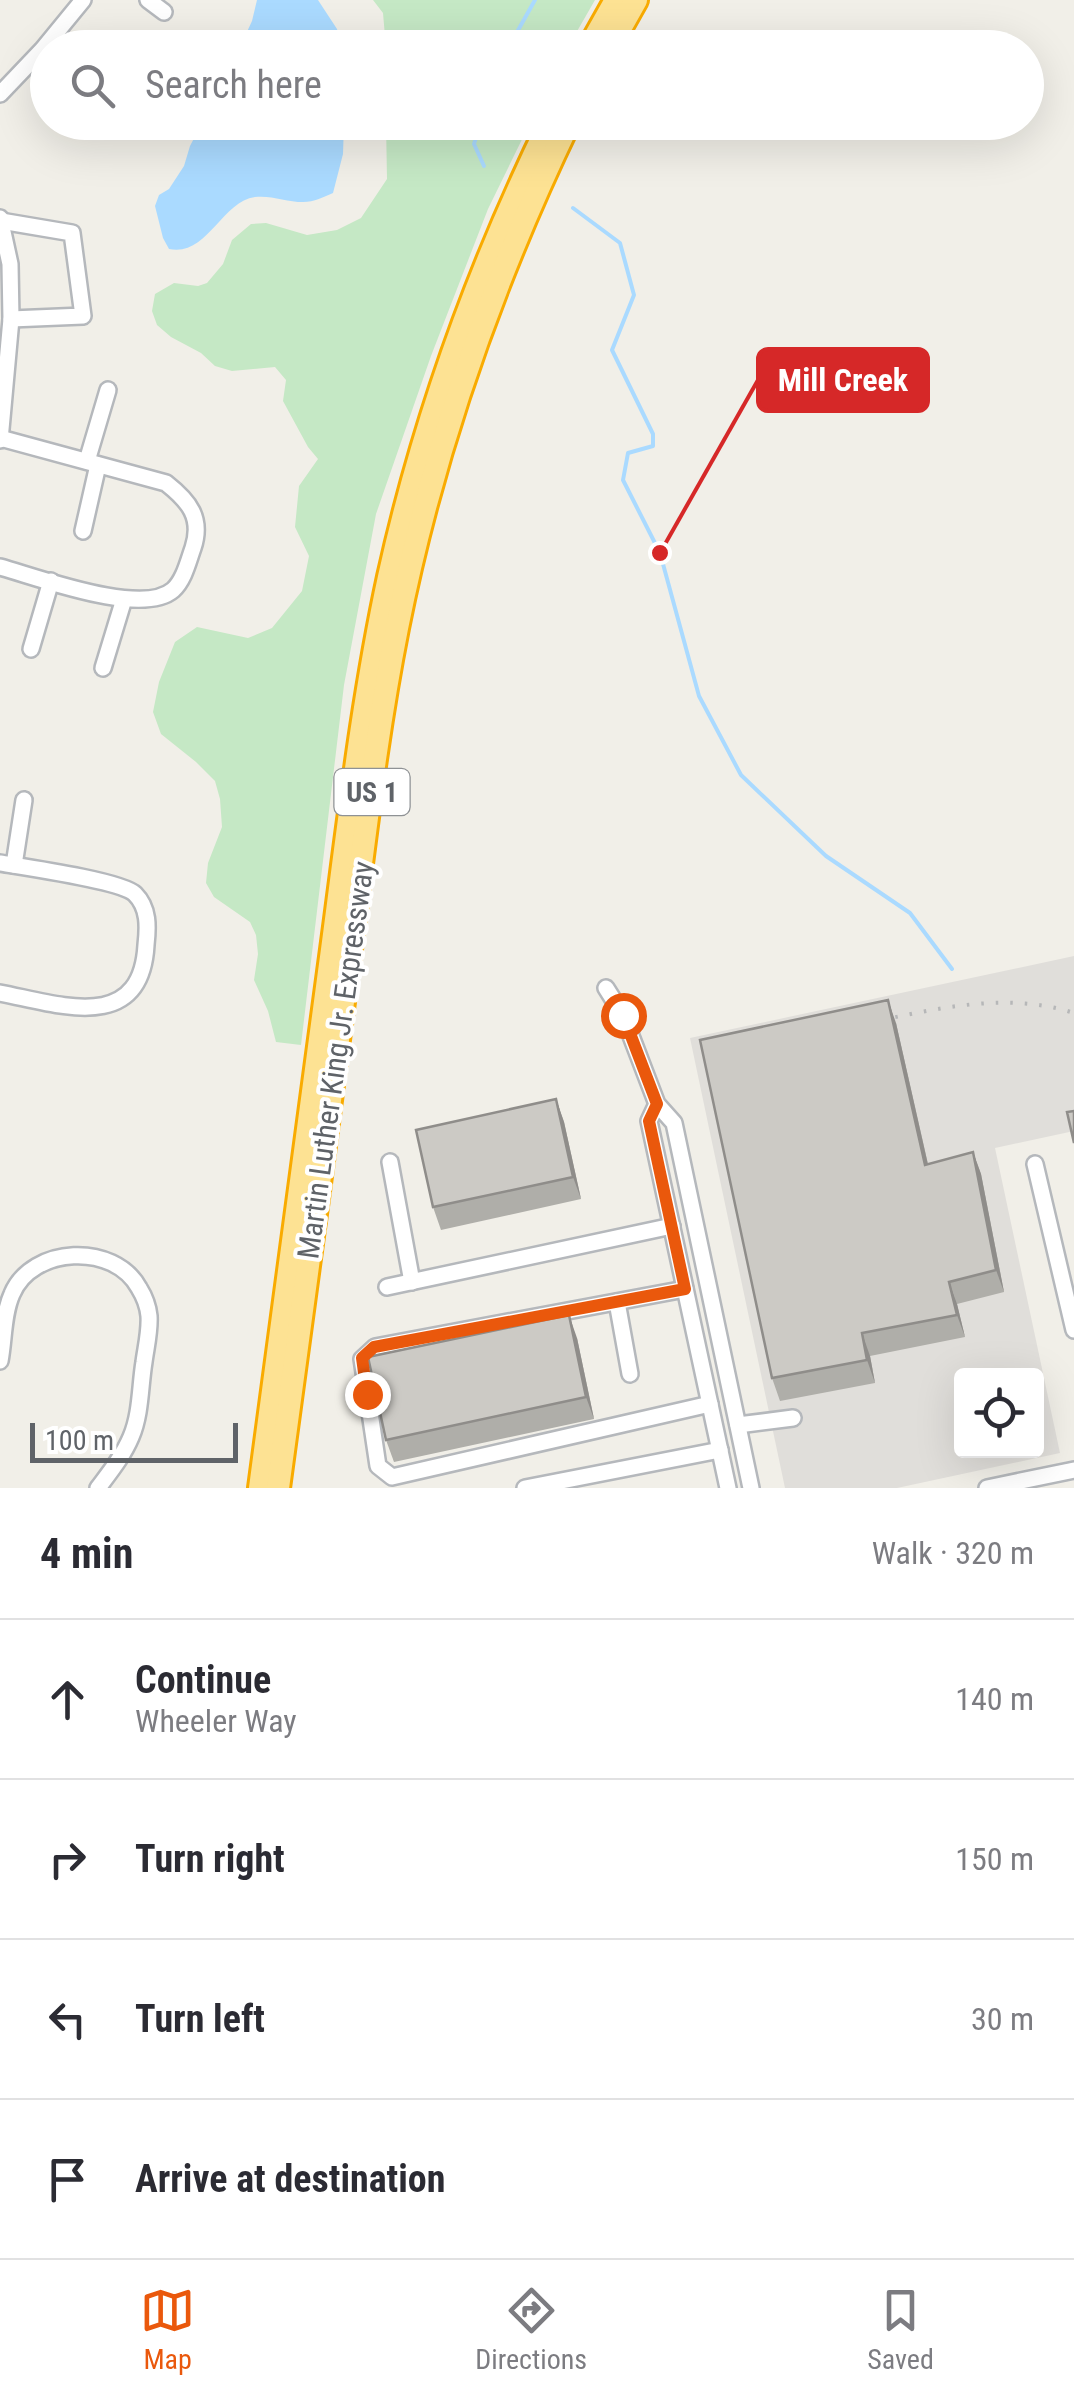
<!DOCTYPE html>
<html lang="en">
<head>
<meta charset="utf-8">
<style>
  :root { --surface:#fff; --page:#f7f7f7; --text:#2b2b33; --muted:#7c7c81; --line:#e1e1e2; --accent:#ea580c }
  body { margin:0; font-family:"Roboto Condensed",sans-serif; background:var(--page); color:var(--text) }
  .controls { position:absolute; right:30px; bottom:30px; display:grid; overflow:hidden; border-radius:10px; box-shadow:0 10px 40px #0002 }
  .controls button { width:90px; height:90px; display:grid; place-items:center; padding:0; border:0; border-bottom:2px solid var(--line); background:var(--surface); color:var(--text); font:50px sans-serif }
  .scale { position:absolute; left:30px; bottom:25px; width:208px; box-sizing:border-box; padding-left:10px; border:5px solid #5f6368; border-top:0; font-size:28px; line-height:35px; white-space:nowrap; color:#5f6368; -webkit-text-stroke:8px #fff; paint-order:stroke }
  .stop { position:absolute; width:30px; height:30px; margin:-22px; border:8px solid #ea580c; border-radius:50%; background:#fff }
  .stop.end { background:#ea580c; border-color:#fff; box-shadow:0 2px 10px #0008 }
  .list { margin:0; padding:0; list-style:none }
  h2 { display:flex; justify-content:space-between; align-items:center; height:130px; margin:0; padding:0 40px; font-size:42px }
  h2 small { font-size:32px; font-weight:400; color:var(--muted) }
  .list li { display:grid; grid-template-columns:65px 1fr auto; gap:30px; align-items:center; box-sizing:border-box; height:160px; padding:0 40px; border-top:2px solid var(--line) }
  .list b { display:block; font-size:38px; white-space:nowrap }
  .list p { margin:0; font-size:32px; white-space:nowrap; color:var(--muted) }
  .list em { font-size:32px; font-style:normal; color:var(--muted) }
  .icon { flex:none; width:55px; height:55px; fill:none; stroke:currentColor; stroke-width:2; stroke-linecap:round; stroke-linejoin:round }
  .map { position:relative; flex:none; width:1074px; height:1488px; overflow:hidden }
  .search { position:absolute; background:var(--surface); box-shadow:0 10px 40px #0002; left:30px; right:30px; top:30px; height:110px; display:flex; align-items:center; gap:25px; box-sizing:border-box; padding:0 35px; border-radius:55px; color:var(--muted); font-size:38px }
  .sheet { height:770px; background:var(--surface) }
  nav { display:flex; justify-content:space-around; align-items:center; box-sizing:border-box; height:140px; border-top:2px solid var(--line); background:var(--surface); font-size:28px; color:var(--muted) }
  nav a { display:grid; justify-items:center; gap:5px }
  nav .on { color:var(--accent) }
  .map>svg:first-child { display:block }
  .industrial { fill:#e0deda; fill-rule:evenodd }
  .green { fill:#c5e8c5 }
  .water { fill:#aadaff }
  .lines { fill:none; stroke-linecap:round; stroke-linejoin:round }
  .stream { stroke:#aadaff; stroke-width:4 }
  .minor-casing { stroke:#b5b8bc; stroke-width:20 }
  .highway-casing { stroke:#f9ab00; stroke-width:28 }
  .minor { stroke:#fff; stroke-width:15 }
  .highway { stroke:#fde293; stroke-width:22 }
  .rail { stroke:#b6b7b8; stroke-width:4; stroke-dasharray:2.5 12; stroke-linecap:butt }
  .wall { fill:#afaea9 }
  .shaded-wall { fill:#8f8d8a }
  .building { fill:#cccac5; stroke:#8f8d8a; stroke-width:2.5 }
  .route { stroke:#ea580c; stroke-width:12 }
  .labels { text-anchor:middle; stroke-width:8; stroke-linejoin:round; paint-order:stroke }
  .shield { fill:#fff; stroke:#8f9295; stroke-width:2.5 }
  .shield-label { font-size:28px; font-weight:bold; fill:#5f6368 }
  .street-label { font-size:30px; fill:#5f6368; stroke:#fff }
  .leader { fill:none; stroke:#d62828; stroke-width:4 }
  .callout-dot { fill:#d62828; stroke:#fff; stroke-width:4 }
  .callout { fill:#d62828; stroke:#d62828; stroke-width:4 }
  .callout-label { font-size:32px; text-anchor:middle; font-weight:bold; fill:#fff }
</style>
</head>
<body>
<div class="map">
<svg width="1074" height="1488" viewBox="0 0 1074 1488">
  <rect width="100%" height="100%" fill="#f1efe8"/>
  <path class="industrial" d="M1074,956V1131L995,1148L1060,1453L897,1488H785L690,1038ZM962,1376H1036V1450H962Z"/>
  <g class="green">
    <polygon points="373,0 595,0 568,47 386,48 383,13"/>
    <polygon points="386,123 530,123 488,209 431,356 376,514 344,685 301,1045 276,1042 268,1011 254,980 258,954 256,935 250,922 214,897 206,883 208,863 222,827 220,799 215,781 196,762 161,734 153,712 159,682 175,642 197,627 248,638 272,628 302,591 309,556 295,527 299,486 318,459 308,447 283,401 286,380 275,367 232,371 215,366 201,353 171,337 157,325 152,311 155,294 174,283 198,286 207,283 223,264 232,240 251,224 266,223 307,235 337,230 361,218 387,179"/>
  </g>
  <g class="water">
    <polygon points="257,0 318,0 337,29 341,47 240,47 252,21"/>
    <path d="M202,123H344L343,154L333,193C324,197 314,202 303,202C287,202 271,195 255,197C221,202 207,257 169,249L163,238L155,206L159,195L169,189L184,166L190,146Z"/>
  </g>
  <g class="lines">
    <g class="stream">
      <polyline points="508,48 535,0"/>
      <polyline points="481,122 474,144 484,166"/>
      <polyline points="573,208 620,243 634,295 612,350 653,434 653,446 628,453 623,480 660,553 699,696 741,775 826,856 910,913 952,969"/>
    </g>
    <g class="minor-casing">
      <g id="minor">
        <polyline points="148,0 164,12"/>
        <polyline points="0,94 42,50 83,0"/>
        <polyline points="0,218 10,264 11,319 0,440"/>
        <polyline points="1,221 72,233 83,316 11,319"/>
        <polyline points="87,461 108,390"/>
        <polyline points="83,531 98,465"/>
        <path d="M0,567C37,577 142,617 173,590C184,580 188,562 193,548C203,518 189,501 166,483L0,438"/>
        <polyline points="31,649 51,581"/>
        <polyline points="103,668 124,599"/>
        <path d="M0,863C24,867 122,881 135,894C149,908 148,927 146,945C141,1035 58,1004 0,993"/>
        <polyline points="14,865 24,800"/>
        <polyline points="606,988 623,1015 657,1104 674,1123 751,1488"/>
        <polyline points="657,1104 649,1121 728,1488"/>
        <polyline points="390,1162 412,1282"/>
        <polyline points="1035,1164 1074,1330"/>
        <polyline points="387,1287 672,1226"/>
        <polyline points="685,1289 375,1347 362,1359 378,1466 392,1477 710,1404"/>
        <polyline points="617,1302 630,1374"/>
        <path d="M0,1361C4,1340 3,1314 12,1294C32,1246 114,1242 139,1288C144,1296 148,1306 149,1316C150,1331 146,1347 144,1362C140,1386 141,1414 131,1437C123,1456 110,1472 98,1488"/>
        <polyline points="738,1425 793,1418"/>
        <polyline points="525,1488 720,1450"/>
        <polyline points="987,1488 1074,1470"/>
      </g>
    </g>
    <g class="highway-casing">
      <g id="highway">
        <polyline points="589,48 616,0"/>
        <polyline points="609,48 636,0"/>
        <path d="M260,1488C283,1316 306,1144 329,972C347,840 361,707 389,577C424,419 479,267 550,122"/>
        <path d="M278,1488C301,1318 324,1149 346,979C362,862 374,744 397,628C432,452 491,284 569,122"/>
      </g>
    </g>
    <use href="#minor" class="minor"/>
    <use href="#highway" class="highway"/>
    <path class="rail" d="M867,1023C935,1009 1006,991 1074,1013"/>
  </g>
  <g class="wall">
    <polygon points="896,1023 928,1164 973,1152 981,1174 1004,1292 957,1304 965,1337 870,1356 875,1383 780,1401 772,1378"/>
    <polygon points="556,1099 564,1122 581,1199 441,1230 433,1207"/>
    <polygon points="577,1338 594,1419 394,1462 386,1440"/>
  </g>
  <g class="shaded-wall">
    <polygon points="888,1000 896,1023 933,1187 925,1165"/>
    <polygon points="556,1099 564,1122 581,1199 573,1177"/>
    <polygon points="973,1152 981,1174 1004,1292 996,1270"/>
    <polygon points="949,1282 957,1304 965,1337 957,1315"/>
    <polygon points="569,1315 577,1338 594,1419 586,1397"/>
    <polygon points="862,1333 870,1356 875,1383 867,1360"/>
  </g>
  <g class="building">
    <polygon points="888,1000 925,1165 973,1152 996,1270 949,1282 957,1315 862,1333 867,1360 772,1378 700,1040"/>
    <polygon points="556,1099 573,1177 433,1207 416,1130"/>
    <polygon points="1074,1111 1074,1143 1067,1112"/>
    <polygon points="569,1315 586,1397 386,1440 368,1357"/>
  </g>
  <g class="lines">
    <polyline class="route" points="367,1394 362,1358 374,1347 685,1289 649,1121 657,1104 623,1015"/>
  </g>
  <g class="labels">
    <rect class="shield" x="334.5" y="769" width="75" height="46" rx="8"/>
    <g class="shield-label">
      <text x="372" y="802">US 1</text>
    </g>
    <g class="street-label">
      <text transform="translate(336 1060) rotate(-82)" y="10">Martin Luther King Jr. Expressway</text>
    </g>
  </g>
  <path class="leader" d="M660 553L758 380"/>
  <circle class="callout-dot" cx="660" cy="553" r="10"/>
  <rect class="callout" x="758" y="349" width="170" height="62" rx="10"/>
  <g class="callout-label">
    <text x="843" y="391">Mill Creek</text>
  </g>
</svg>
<div class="controls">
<button><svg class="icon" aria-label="locate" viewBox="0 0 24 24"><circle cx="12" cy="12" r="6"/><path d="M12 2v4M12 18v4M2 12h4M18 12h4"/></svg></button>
</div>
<div class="scale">100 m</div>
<div class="stop" style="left:623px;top:1015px"></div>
<div class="stop end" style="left:367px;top:1394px"></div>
<div class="search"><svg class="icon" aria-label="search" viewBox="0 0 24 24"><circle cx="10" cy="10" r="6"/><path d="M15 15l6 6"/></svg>Search here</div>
</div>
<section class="sheet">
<h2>4 min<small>Walk · 320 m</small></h2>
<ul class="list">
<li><svg class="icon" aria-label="ahead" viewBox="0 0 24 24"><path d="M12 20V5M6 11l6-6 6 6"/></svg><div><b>Continue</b><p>Wheeler Way</p></div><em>140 m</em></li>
<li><svg class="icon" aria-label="right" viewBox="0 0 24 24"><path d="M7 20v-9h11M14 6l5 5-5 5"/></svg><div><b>Turn right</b></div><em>150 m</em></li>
<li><svg class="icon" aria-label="left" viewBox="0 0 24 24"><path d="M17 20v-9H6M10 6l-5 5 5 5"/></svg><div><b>Turn left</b></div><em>30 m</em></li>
<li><svg class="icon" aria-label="arrive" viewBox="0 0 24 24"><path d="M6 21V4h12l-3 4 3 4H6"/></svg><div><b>Arrive at destination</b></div></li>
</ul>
</section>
<nav>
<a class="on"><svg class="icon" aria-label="map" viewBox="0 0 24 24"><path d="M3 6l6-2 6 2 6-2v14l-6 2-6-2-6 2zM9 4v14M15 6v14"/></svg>Map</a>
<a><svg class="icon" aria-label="directions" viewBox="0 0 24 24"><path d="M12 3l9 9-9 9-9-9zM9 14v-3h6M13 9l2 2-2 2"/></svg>Directions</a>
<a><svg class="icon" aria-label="saved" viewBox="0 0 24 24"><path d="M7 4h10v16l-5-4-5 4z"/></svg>Saved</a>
</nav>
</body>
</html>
